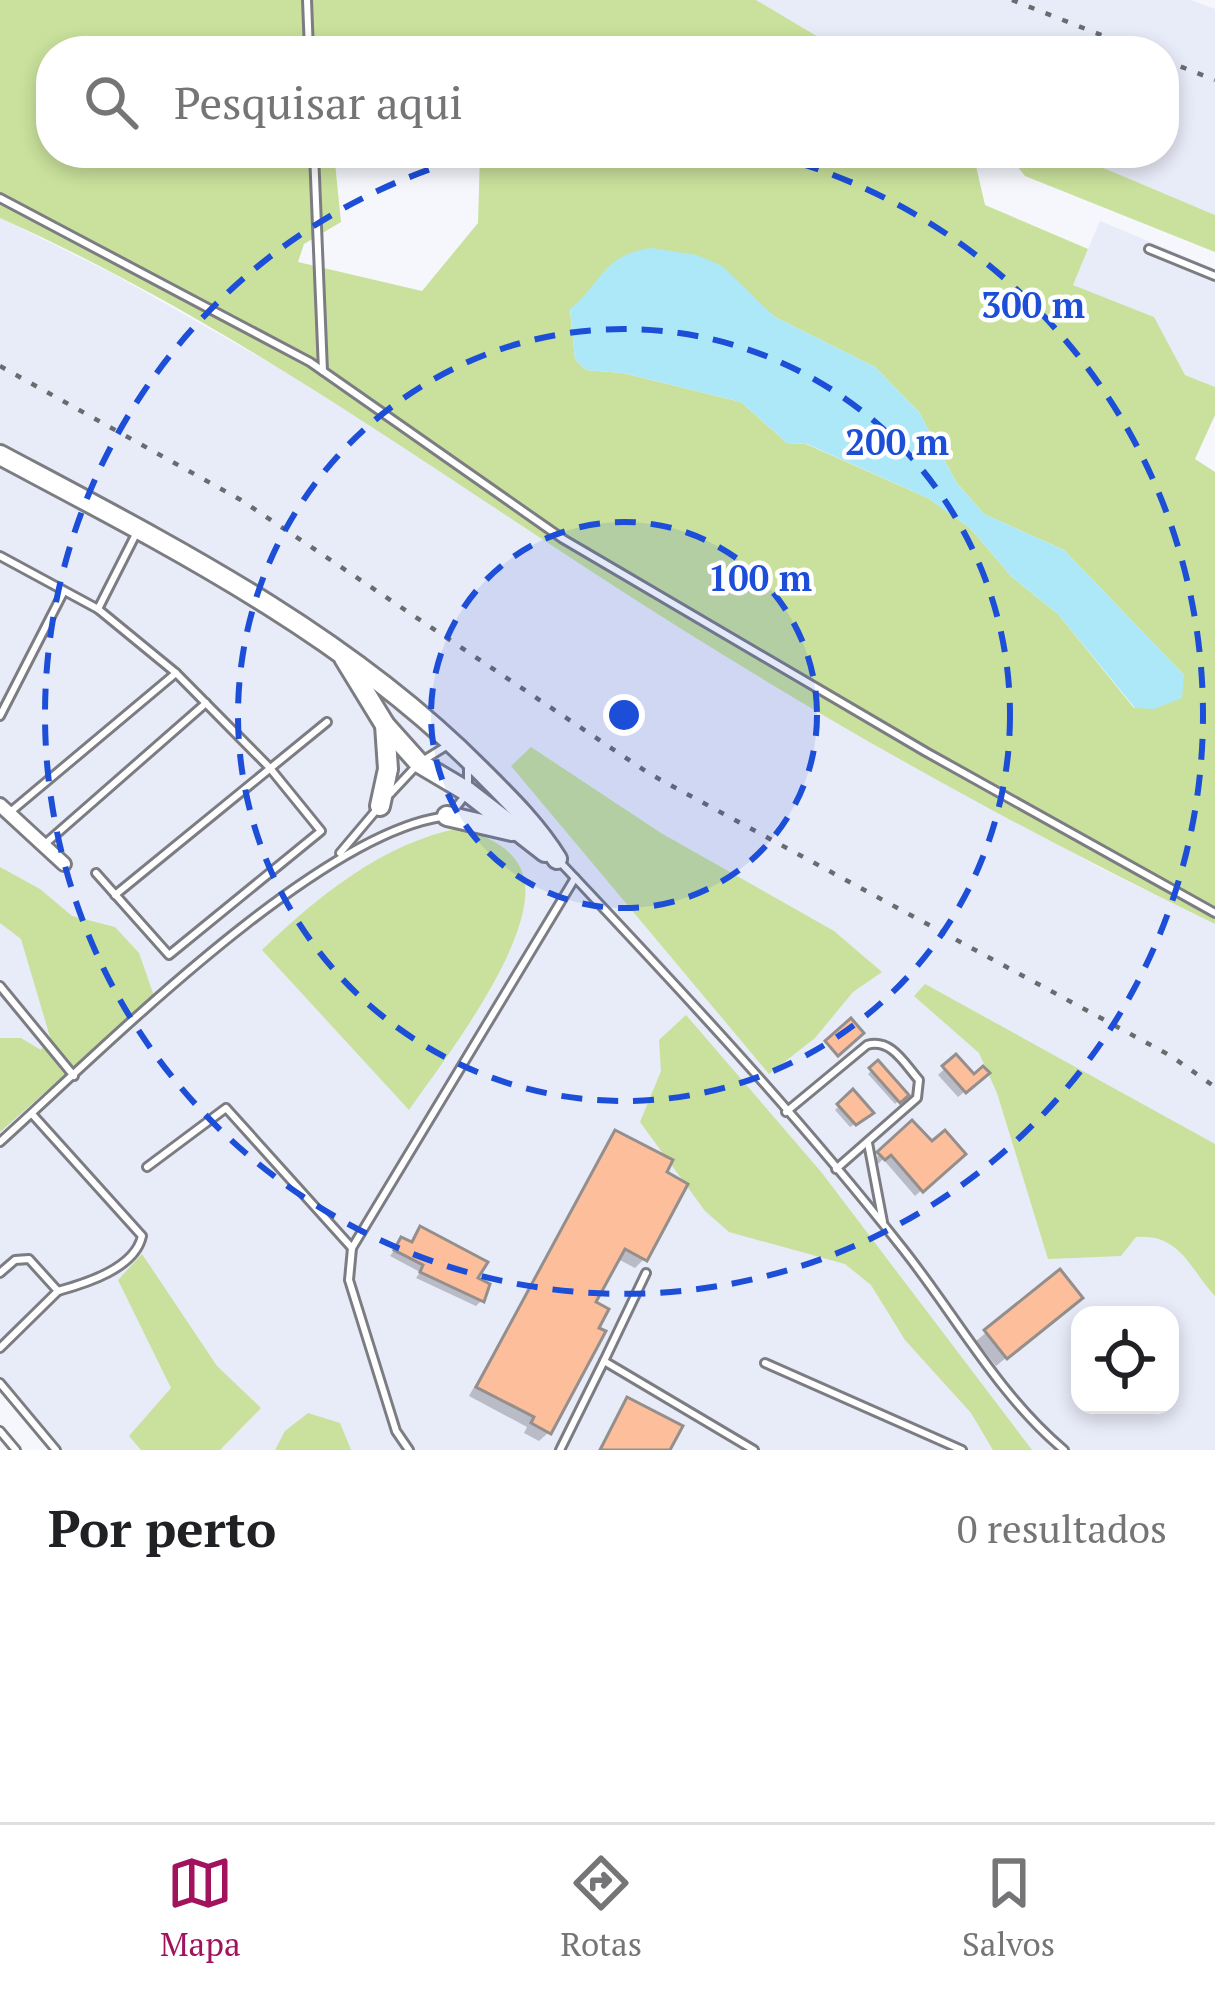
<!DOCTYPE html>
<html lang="pt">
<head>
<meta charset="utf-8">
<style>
  :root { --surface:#fff; --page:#f6f6f6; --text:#202124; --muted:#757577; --line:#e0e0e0; --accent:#a1145d }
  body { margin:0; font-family:"PT Serif",serif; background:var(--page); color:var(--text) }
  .controls { position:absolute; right:36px; bottom:36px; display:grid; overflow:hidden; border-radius:24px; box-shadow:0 6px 18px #0003 }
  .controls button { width:108px; height:108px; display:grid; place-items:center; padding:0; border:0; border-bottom:3px solid var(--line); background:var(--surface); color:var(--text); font:60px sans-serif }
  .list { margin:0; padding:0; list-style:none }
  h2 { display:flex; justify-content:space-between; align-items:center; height:156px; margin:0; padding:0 48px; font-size:51px }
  h2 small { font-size:39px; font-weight:400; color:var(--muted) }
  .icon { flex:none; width:66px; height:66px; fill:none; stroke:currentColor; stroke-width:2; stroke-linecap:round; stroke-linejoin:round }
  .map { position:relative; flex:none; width:1215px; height:1450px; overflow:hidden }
  .search { position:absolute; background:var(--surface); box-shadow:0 6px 18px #0003; left:36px; right:36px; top:36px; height:132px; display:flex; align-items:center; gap:30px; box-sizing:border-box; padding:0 42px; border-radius:48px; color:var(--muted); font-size:45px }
  .sheet { height:372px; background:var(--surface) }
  nav { display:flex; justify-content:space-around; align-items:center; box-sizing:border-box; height:168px; border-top:3px solid var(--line); background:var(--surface); font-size:33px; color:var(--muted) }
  nav a { display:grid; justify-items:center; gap:6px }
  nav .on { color:var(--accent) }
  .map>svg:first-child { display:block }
  .built { fill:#e8ebf8; fill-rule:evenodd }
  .green { fill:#c9e19c; fill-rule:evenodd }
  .water { fill:#ade8f9 }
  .shadow { fill:#0003 }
  .building { fill:#fcbe9b; stroke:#948f8c; stroke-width:3 }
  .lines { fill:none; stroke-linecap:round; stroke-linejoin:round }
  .lane-casing { stroke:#7c7d82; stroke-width:12 }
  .street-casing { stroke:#7c7d82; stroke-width:18 }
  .secondary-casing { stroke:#7c7d82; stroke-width:24 }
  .lane { stroke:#fff; stroke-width:6 }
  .street { stroke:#fff; stroke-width:12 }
  .secondary { stroke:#fff; stroke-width:18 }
  .rail { stroke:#6a6b6f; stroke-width:4.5; stroke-dasharray:6 12; stroke-linecap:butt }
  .ring { fill:none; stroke:#1d4ed8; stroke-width:6; stroke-dasharray:21 15 }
  .centre { fill:#1d4ed8; stroke:#fff; stroke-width:6 }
  .ring-label { font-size:36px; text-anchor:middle; font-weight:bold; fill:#1d4ed8; stroke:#fff; stroke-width:9; stroke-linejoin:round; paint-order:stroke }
</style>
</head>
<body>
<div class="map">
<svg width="1215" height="1450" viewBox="0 0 1215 1450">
  <rect width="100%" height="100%" fill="#f5f7fd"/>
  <g class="built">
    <polygon points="756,0 1191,0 1215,9 1215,215 1068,153 1164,153 1164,51 842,51"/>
    <path d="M0,218L113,274L342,404L677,626L793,695L1102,869L1215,924V1450H53L0,1391ZM1080,1315H1170V1405H1080Z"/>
    <polygon points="1100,221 1215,269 1215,387 1185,375 1154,317 1073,285"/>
  </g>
  <g class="green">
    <path d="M0,0H756L842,51H401L398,40L325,51H51V153H334L341,222L304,244L298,262L422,291L478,223L480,153H973L985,205L1088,249L1073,285L1154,317L1185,375L1215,387V415L1195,459L1215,472V924C1031,835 848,734 675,625C452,485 242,326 0,218ZM598,286L748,294L775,317L875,367L919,412L956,482L984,514L1064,550L1184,675L1134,708L1058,614L1012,577L970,528L928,498L806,444L787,443L741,402L623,373L586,370L575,359L570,310Z"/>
    <polygon points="1007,153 1068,153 1215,215 1215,252 1025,176"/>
    <polygon points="531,747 661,833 834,931 882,972 853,992 815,1038 769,1074 511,766"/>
    <path d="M461,828C484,836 510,845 521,869C548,927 443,1061 409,1110L262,950C317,897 384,842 461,828Z"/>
    <polygon points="0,867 40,889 72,916 115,927 139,953 154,996 0,1132 0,1038 21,1038 41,1050 50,1037 21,939 0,923"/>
    <path d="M925,984L1215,1144V1296C1189,1268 1181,1234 1136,1237L1121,1256L1048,1259L997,1093L979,1053L914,996Z"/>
    <polygon points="686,1015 822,1173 1032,1450 993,1450 971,1413 905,1340 871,1285 845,1264 729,1232 705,1211 640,1122 661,1071 659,1040"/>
    <polygon points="142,1254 217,1366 261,1408 220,1450 141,1450 129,1436 171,1388 118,1280"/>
    <polygon points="308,1413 340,1423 351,1450 275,1450 285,1431"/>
  </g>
  <path class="water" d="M651,248L697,255L722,266L775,317L875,367L919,412L956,482L984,514L1064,550L1184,675L1182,698L1154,709L1135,708L1058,614L1012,577L970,528L928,498L807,444L787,443L741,402L623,373L586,370L575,359L570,309C606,279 601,256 651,248Z"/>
  <g class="shadow">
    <polygon points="956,1058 979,1080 958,1097 938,1075"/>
    <polygon points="878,1065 905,1095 895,1104 868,1074"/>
    <polygon points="853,1094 867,1117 850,1127 835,1110"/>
    <polygon points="912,1124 932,1146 962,1154 915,1196 883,1159 878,1164 874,1160"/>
    <polygon points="616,1133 644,1259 635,1268 616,1258 592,1303 549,1432 539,1441 524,1433 527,1427 469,1396"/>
    <polygon points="421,1230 474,1279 482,1300 476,1306 416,1278 420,1272 390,1256 402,1240 410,1245"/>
    <polygon points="1059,1273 1069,1307 996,1366 976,1341"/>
    <polygon points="628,1401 679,1427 667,1450 598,1450"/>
  </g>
  <g class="building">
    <polygon points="851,1018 864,1033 838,1056 825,1041"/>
    <polygon points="956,1054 974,1074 983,1066 990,1073 966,1093 942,1066"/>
    <polygon points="878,1060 909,1095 900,1103 869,1068"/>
    <polygon points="853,1089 874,1113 856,1125 837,1104"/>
    <polygon points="912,1120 932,1141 945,1130 966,1154 923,1192 891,1155 885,1160 877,1152"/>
    <polygon points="615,1130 673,1160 667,1172 688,1184 647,1261 625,1249 596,1302 609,1309 599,1328 606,1331 551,1434 531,1423 534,1417 476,1387"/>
    <polygon points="420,1226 488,1262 478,1278 490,1284 484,1302 420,1272 423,1265 394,1250 401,1237 412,1242"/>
    <polygon points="1060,1269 1083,1298 1007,1359 984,1330"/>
    <polygon points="627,1397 683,1426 670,1450 600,1450"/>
  </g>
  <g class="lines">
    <g class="lane-casing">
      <g id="lane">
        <polyline points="307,0 309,51"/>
        <polyline points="314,153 323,371"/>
        <polyline points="0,198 310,362 563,539 926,752 1215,913"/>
        <polyline points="1149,249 1215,276"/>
        <polyline points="0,556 98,609 138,530"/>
        <polyline points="0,716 64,591"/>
        <polyline points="390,794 419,763 448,745"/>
        <polyline points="453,811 468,792 468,765"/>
        <polyline points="9,813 176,673"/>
        <polyline points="46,843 206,703"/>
        <polyline points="340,853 378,808"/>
        <path d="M560,862C676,985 794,1111 899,1244C954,1312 996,1393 1064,1450"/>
        <polyline points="96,873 169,955 321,831 269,767 176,673 98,609"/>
        <polyline points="115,895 327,722"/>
        <polyline points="0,986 74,1076"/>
        <path d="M786,1112L867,1045C891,1038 904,1063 919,1080L917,1098L836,1169"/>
        <path d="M32,1114L142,1236C135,1268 87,1283 58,1291"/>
        <path d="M0,1142C101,1051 313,837 441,817"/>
        <polyline points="868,1143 883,1222"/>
        <polyline points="147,1167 226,1108 352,1248"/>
        <polyline points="0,1273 15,1260 29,1259 58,1291 0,1348"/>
        <polyline points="646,1273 604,1361 754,1450"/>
        <polyline points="765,1363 962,1450"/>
        <polyline points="0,1383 56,1450"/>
        <polyline points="0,1431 16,1450"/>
        <polyline points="409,1450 396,1431 349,1280 352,1248 575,878"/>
        <polyline points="560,1450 604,1361"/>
      </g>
    </g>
    <g class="street-casing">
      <polyline id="street" points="0,805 64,864"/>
    </g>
    <g class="secondary-casing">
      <g id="secondary">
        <path d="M0,455C169,545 344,633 480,770C508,798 536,825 557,859"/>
        <polyline points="344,658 385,725 419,763 468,792 545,852"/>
        <polyline points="380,806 388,769 385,725"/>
        <polyline points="447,816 512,831"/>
      </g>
    </g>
    <use href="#lane" class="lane"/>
    <use href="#street" class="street"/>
    <use href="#secondary" class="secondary"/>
    <g class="rail">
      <polyline points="1012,0 1142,51"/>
      <polyline points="1164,60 1215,80"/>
      <polyline points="0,366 241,500 650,774 1171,1056 1215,1087"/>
    </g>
  </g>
  <circle cx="624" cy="715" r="193" fill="#1d4ed8" fill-opacity=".12"/>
  <g class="ring">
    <circle cx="624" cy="715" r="193"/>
    <circle cx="624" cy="715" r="386"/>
    <path d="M764 153A579 579 0 1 1 484 153"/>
  </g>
  <circle cx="624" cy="715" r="18" class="centre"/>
  <g class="ring-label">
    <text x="1033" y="318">300 m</text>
    <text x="897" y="455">200 m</text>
    <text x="760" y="591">100 m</text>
  </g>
</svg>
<div class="controls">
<button><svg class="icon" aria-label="locate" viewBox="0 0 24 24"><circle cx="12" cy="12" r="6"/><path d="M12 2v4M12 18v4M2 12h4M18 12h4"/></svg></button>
</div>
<div class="search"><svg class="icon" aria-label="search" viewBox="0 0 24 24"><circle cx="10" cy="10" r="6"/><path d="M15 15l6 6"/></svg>Pesquisar aqui</div>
</div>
<section class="sheet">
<h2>Por perto<small>0 resultados</small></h2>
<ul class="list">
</ul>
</section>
<nav>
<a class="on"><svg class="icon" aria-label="map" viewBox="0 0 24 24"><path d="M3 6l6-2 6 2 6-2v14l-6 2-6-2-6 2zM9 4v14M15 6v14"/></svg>Mapa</a>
<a><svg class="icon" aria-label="directions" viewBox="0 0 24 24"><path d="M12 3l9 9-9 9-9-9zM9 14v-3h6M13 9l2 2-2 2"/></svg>Rotas</a>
<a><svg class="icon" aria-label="saved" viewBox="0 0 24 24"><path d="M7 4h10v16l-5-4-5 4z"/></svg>Salvos</a>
</nav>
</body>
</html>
